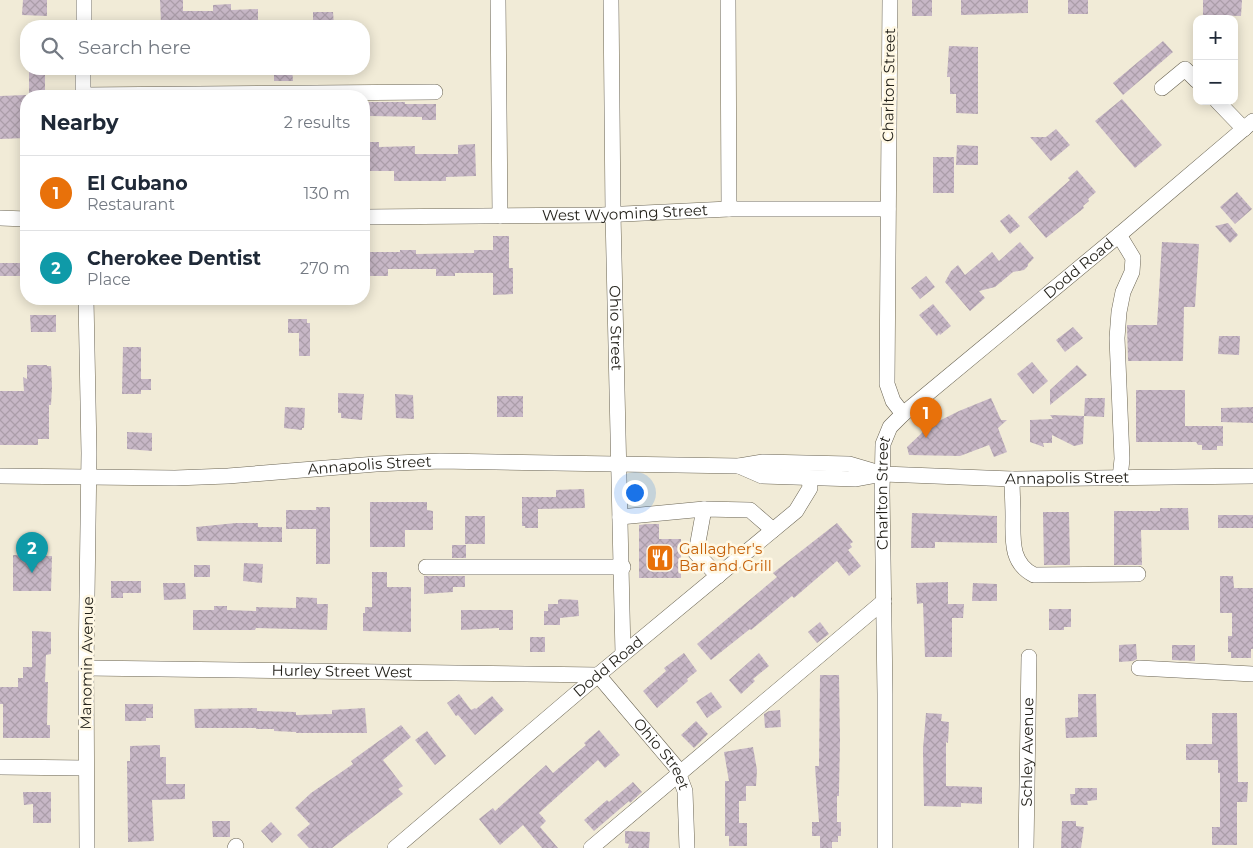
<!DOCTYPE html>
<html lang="en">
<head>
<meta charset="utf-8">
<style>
  :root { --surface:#fff; --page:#f6f6f7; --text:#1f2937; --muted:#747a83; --line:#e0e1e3; --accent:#4a51c7 }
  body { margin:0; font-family:Montserrat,sans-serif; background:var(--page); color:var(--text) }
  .controls { position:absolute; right:15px; top:15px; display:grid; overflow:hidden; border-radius:10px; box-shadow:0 2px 12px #0003 }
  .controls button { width:45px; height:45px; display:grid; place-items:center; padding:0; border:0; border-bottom:1px solid var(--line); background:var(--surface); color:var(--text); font:25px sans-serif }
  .you { position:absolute; left:634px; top:492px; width:18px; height:18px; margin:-12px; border:4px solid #fff; border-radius:50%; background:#1a73e8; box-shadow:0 0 0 8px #1a73e833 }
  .badge { display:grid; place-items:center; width:32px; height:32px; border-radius:50%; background:var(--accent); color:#fff; font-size:16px; font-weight:700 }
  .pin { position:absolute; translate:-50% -41px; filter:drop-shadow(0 1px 2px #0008) }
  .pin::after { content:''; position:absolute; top:26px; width:18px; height:15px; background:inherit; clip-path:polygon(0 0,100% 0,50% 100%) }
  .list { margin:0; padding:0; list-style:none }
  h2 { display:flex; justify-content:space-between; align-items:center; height:65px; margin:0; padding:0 20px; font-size:21px }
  h2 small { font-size:16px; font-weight:400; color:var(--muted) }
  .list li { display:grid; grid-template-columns:32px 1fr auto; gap:15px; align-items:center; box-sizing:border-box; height:75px; padding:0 20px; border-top:1px solid var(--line) }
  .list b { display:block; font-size:19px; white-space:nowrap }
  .list p { margin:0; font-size:16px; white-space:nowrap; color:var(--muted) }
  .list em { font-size:16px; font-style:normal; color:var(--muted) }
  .icon { flex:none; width:28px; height:28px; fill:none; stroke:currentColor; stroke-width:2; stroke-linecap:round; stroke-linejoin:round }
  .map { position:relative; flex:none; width:1253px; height:848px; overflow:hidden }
  .search { position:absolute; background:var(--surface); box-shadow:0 2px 12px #0003; left:20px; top:20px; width:350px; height:55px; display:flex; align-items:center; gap:12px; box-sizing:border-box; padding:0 18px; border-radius:20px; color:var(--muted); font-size:19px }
  .panel { position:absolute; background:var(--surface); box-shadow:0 2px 12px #0003; left:20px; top:90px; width:350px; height:215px; border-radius:20px }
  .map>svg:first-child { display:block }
  .building { fill:url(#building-cross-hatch) }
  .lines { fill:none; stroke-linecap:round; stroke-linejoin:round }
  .minor-casing { stroke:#6b6554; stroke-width:16 }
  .minor { stroke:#fff; stroke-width:15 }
  .labels { text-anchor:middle; stroke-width:5; stroke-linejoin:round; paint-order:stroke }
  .street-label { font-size:15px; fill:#211f18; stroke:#fff8e4 }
  .food-label { font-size:15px; fill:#c56008; stroke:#fff8e4; text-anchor:start }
</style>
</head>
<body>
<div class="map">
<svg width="1253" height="848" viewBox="0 0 1253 848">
  <defs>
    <pattern id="building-cross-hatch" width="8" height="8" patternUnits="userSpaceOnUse" patternTransform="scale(1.25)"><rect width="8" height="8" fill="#c7b7c6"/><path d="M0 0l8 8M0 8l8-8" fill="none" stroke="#ab9da9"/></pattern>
  </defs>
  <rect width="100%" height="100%" fill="#f1ebd7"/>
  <g class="building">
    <polygon points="23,0 47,0 47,16 22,15"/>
    <polygon points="160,0 183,0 183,11 213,11 213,5 231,4 231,10 258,9 258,26 190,26 190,24 161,24"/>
    <rect x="912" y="0" width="20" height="16"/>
    <polygon points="961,0 1028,0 1028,13 961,15"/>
    <rect x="1068" y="0" width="20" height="14"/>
    <polygon points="1203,0 1242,0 1241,16 1203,15"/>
    <polygon points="313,12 333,12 334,26 313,26"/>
    <polygon points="1163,41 1173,52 1123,95 1113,83"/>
    <polygon points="949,46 978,47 978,114 956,113 956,94 950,94 950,77 947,77"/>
    <polygon points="274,69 292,69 293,81 274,81"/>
    <polygon points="45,71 45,96 29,96 29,72"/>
    <polygon points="26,95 26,138 0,139 0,96"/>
    <polygon points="1122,99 1162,145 1135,168 1095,121"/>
    <polygon points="368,102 405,102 405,104 436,104 436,120 422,120 422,117 369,116"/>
    <polygon points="1056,129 1070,145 1051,161 1030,137 1046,137"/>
    <polygon points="364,142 379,142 379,147 415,146 415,154 458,154 458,145 475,144 476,176 446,177 446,181 394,181 394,171 364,171"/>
    <polygon points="957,145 978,146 978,165 956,165"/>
    <rect x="933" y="157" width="21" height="36"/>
    <polygon points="1077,170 1096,192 1088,199 1089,201 1083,206 1084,208 1046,238 1028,217 1070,180 1068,178"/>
    <polygon points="1237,192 1252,209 1235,224 1220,207"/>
    <polygon points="1009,214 1020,226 1010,234 1000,221"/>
    <polygon points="1228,223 1238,235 1230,243 1215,226"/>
    <polygon points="493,236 509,236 509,268 513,268 513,294 493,295 493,273 455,273 455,276 436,276 436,269 388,269 388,276 364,276 364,254 370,254 370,252 400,252 400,250 416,250 416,254 474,253 474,250 493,250"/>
    <polygon points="1020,242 1034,258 1028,264 1028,266 1024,270 1013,272 995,287 979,291 985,298 970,311 945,282 951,271 958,265 965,275 992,252 999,261"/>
    <polygon points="1162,242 1199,244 1195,307 1184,307 1183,361 1128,361 1127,325 1157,325"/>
    <rect x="0" y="263" width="26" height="13"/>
    <polygon points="926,276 935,287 920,299 911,288"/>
    <polygon points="933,304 951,326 940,335 939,333 937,336 919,315"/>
    <polygon points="30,315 56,315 56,332 31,332"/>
    <polygon points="288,319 307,319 307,323 310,323 310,356 299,356 299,333 288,333"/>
    <polygon points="1073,327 1083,338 1065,352 1056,340"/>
    <polygon points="1219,336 1240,336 1239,355 1218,354"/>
    <polygon points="123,347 141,347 141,379 151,379 151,390 141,390 141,394 122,394"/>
    <polygon points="1032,362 1048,381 1033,394 1017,374"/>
    <polygon points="27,365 47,365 47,366 51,366 52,387 51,405 49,405 49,439 38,439 38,445 0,445 0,391 24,391 23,377 27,379"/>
    <polygon points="1077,365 1087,375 1050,405 1050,390"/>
    <polygon points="1136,390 1185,390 1185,426 1223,426 1223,446 1217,446 1217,450 1202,450 1202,445 1198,445 1196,442 1136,442"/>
    <polygon points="338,393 364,394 362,420 341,418 341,413 338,413"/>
    <polygon points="395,394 413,395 414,419 396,418"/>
    <rect x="497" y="396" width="26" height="21"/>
    <polygon points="991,398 1001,420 1007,420 998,428 1007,452 994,457 989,445 960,456 909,455 907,447 925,430 934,426 933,424 959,411"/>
    <polygon points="1085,398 1105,398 1104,417 1084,416"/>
    <polygon points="285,407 305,408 304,428 302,428 302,430 284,428"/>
    <polygon points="1253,407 1253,423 1221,422 1221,408"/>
    <polygon points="1050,415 1084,416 1083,444 1074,446 1052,435 1052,443 1043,443 1044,447 1030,442 1030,420 1053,419"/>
    <polygon points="127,432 152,433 152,451 127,449"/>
    <polygon points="584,489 585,508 538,509 538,528 525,528 525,526 522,526 522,497 556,497 556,490"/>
    <polygon points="370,502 427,502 427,510 433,511 433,530 405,530 405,547 370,547"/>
    <polygon points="316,507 330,507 330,564 316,564 316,529 286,529 286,510 316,510"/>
    <polygon points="1160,508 1188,508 1189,530 1141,530 1142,565 1114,565 1114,511 1160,511"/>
    <polygon points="1043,512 1069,512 1070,565 1044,565"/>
    <polygon points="912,513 997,516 997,543 935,542 935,548 911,548"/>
    <rect x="1218" y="515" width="35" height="13"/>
    <rect x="465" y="516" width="20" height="28"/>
    <polygon points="236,523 258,523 258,527 282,527 282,542 197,541 196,527"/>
    <polygon points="837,523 853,542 850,544 852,547 848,550 861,566 849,576 837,561 794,598 792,596 751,630 750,629 711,660 697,644 777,577 773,573"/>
    <polygon points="648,524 659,524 659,539 681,539 681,578 639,578 639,525"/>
    <rect x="452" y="545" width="14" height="13"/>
    <polygon points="13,555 52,556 51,591 13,591"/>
    <polygon points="244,563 263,564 262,583 243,581"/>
    <rect x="194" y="565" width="16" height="12"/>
    <polygon points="372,572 387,572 387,587 411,587 411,632 363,631 363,613 365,613 365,607 372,607"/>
    <polygon points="424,576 465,576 465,587 453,587 453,592 424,594"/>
    <polygon points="1220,576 1233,576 1234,588 1253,588 1253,649 1251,649 1251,658 1231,658 1231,652 1228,652 1228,636 1232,636 1232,613 1220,613"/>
    <polygon points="111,581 141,581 141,593 123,593 123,598 111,598"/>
    <polygon points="948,582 948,604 964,604 963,618 952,618 952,657 925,657 923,603 917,604 916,583"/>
    <polygon points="163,583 185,583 186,599 164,600"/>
    <polygon points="973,583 997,584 997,601 972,601"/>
    <polygon points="296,597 317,598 317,604 328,604 327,630 256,628 255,630 193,630 193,610 214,610 214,606 227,606 227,610 256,611 256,607 296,608"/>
    <polygon points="561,599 578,600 579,616 560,618 560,625 544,625 544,611 548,611 548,604 558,604 558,600"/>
    <polygon points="1049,609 1071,609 1071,627 1064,627 1064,630 1049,630"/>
    <polygon points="461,610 513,610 513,630 499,630 499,628 461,630"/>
    <polygon points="820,622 829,634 817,643 808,632"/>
    <polygon points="32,631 51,632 51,654 46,655 45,682 48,682 47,725 50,725 50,738 3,738 3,704 0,704 0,687 18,687 18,678 23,678 23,667 32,667"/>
    <rect x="530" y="637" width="15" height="15"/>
    <polygon points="1136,644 1137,659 1133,661 1119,662 1119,645"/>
    <polygon points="1172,645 1195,645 1195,661 1172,660"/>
    <polygon points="684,653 697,671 687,679 688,681 657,708 643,691 666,671 664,668"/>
    <polygon points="759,653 769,666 753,679 755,681 741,694 729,680"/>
    <polygon points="820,675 839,675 840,741 839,790 839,796 837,796 837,822 841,822 841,836 838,836 838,842 832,842 832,848 820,848 820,836 812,836 812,822 819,822 815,766 819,766"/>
    <polygon points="711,692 722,707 707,718 696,702"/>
    <polygon points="459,694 471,710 475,708 476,709 492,696 504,710 475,735 458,715 456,716 447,703"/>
    <polygon points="1078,694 1096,694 1097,737 1066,738 1065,718 1078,717"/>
    <polygon points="125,704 153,704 153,718 146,718 146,721 125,721"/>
    <polygon points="257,708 257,711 296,712 296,715 332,714 332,710 365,708 367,733 296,733 296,732 274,731 274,729 256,729 256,728 195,728 194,709"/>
    <polygon points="780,710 781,727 765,728 764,714 769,711"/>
    <polygon points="926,713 942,714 941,721 949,722 948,743 946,742 946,786 982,787 982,804 961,803 961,807 924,806 923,749"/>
    <polygon points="1212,713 1237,713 1238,782 1248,782 1247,802 1237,802 1237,845 1212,845 1212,827 1220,827 1220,773 1218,773 1218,760 1186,760 1186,744 1212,744"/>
    <polygon points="696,721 708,734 694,748 681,735"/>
    <polygon points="401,725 411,737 383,760 403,786 398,789 403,794 332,848 309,848 297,835 310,824 295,808 311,793 353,764 351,761"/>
    <polygon points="599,730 620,755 605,768 598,760 539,813 546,821 540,827 558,848 542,848 523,825 500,845 479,819 493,808 495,811 546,765 553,773 586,745 584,743"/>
    <polygon points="427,731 446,756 435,765 415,740"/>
    <polygon points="160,745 160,757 166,757 166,784 185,784 185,799 152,800 154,841 128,842 127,761 130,761 130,746"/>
    <polygon points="753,747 757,770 756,786 746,786 746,801 739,801 739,823 747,823 747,846 729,846 729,836 725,836 725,781 729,781 724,752"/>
    <polygon points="633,782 642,792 630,803 629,801 594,831 584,820 607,800 609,802"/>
    <polygon points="1075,788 1097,788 1097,800 1087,801 1088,805 1071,805 1070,794 1075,794"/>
    <polygon points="23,792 51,792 51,823 33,823 33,804 24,805"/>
    <polygon points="212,821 230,821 230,837 213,837"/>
    <polygon points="1062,821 1076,821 1076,826 1084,827 1081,848 1061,848"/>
    <polygon points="271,822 282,834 272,843 261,831"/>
    <polygon points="625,831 650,832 649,848 628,848 629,844 625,843"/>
  </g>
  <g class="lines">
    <g class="minor-casing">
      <g id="minor">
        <polyline points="498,0 500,216"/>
        <path id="s1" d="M611,0L613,214L623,654"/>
        <polyline points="728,0 729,209"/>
        <polyline points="890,0 887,384 893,401 903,414"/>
        <polyline points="84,26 84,0"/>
        <polyline points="1162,88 1185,69 1197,81"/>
        <polyline points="83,95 435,92"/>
        <polyline points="83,96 83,69"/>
        <polyline points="1217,101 1244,129"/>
        <path id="s2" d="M364,217L602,215L729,209H888"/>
        <polyline points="0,218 26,219"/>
        <polyline points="1119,235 1133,258 1132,272 1123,292 1119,312 1117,338 1122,459 1120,478"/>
        <polyline points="86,299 89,453 86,668 87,848"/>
        <path id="s3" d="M739,466L762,476L856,479L883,474L1012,479L1253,476"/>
        <path id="s4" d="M0,476L175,478L228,476L376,464L440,461L739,466L763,462L849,464L883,474"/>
        <path d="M1012,479C1012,491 1013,503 1013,516C1013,539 1010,563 1034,575L1138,574"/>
        <polyline points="704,509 696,553 718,576"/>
        <polyline points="620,517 704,509 750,510 773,530"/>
        <polyline points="426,567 623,567"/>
        <path id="s5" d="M86,668L598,675L676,767L685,791L687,848"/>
        <polyline points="1139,668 1253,674"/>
        <polyline points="0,767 86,768"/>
        <polyline points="235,848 236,846"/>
        <path id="s6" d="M395,848L598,675L796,511L810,488L809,478"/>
        <polyline points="591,848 884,601"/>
        <path id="s7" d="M885,848V694L882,491L883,444L890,427L903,414L1119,235L1253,121"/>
        <path id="s8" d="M1026,848L1029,657"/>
      </g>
    </g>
    <use href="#minor" class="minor"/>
  </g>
  <defs>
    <g id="restaurant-square" transform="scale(1.4375)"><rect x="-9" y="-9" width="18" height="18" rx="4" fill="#e8710a" stroke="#fff8e4"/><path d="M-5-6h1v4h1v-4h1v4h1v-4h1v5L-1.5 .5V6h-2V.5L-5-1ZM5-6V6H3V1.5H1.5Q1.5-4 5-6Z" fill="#fff"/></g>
  </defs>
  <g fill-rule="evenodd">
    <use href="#restaurant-square" x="660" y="558"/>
  </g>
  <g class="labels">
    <g class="street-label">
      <text transform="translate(889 85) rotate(-89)" y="5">Charlton Street</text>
      <text dy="5" stroke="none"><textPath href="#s2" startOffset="261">West Wyoming Street</textPath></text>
      <text dy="5" stroke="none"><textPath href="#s7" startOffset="669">Dodd Road</textPath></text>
      <text dy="5" stroke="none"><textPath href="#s1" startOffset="328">Ohio Street</textPath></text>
      <text dy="5" stroke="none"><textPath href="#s4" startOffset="370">Annapolis Street</textPath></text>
      <text dy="5" stroke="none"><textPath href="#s3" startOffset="331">Annapolis Street</textPath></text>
      <text dy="5" stroke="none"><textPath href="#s7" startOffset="355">Charlton Street</textPath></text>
      <text transform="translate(87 663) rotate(-89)" y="5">Manomin Avenue</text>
      <text dy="5" stroke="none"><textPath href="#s6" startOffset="280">Dodd Road</textPath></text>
      <text dy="5" stroke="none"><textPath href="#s5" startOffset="256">Hurley Street West</textPath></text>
      <text dy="5" stroke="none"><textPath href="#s8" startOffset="96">Schley Avenue</textPath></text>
      <text dy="5" stroke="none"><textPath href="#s5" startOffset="614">Ohio Street</textPath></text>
    </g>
    <g class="food-label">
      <text x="679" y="554">Gallagher's<tspan x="679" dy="17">Bar and Grill</tspan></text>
    </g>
  </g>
</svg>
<div class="controls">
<button>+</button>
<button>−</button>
</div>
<div class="you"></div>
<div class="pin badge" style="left:926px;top:438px;background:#e8710a">1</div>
<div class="pin badge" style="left:32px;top:573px;background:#0f9aa8">2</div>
<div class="search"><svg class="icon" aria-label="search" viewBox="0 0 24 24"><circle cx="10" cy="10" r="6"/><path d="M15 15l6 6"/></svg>Search here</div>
<section class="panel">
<h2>Nearby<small>2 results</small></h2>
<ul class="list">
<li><span class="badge" style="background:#e8710a">1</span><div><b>El Cubano</b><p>Restaurant</p></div><em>130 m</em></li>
<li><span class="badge" style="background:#0f9aa8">2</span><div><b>Cherokee Dentist</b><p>Place</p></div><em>270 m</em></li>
</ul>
</section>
</div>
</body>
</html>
